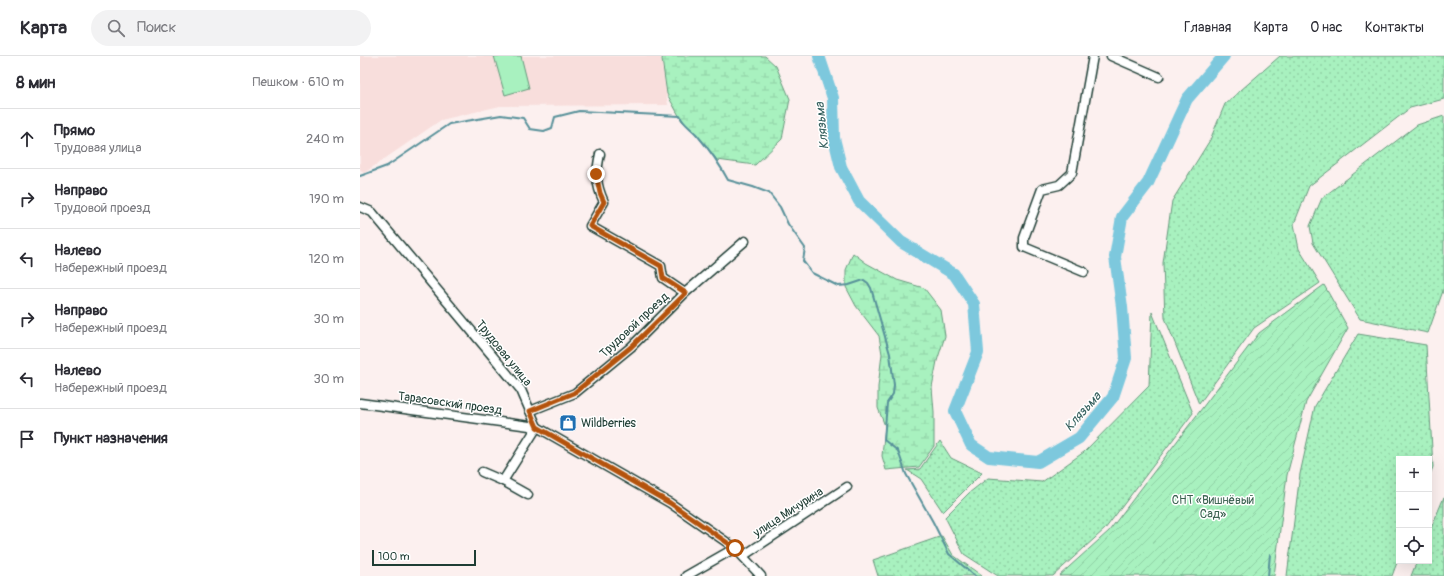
<!DOCTYPE html>
<html lang="ru">
<head>
<meta charset="utf-8">
<style>
  :root { --surface:#fff; --page:#f2f2f3; --text:#2b2b33; --muted:#7c7c81; --line:#e1e1e2 }
  body { margin:0; font-family:Pangolin,sans-serif; background:var(--page); color:var(--text) }
  .controls { position:absolute; right:12px; bottom:12px; display:grid; overflow:hidden; border-radius:0px; box-shadow:0 4px 16px #0002 }
  .controls button { width:36px; height:36px; display:grid; place-items:center; padding:0; border:0; border-bottom:1px solid var(--line); background:var(--surface); color:var(--text); font:20px sans-serif }
  .scale { position:absolute; left:12px; bottom:10px; width:104px; box-sizing:border-box; padding-left:4px; border:2px solid #1f3d34; border-top:0; font-size:11px; line-height:14px; white-space:nowrap; color:#1f3d34; -webkit-text-stroke:3px #fff; paint-order:stroke }
  .stop { position:absolute; width:12px; height:12px; margin:-9px; border:3px solid #b45309; border-radius:50%; background:#fff }
  .stop.end { background:#b45309; border-color:#fff; box-shadow:0 1px 4px #0008 }
  .list { margin:0; padding:0; list-style:none }
  h2 { display:flex; justify-content:space-between; align-items:center; height:52px; margin:0; padding:0 16px; font-size:17px }
  h2 small { font-size:13px; font-weight:400; color:var(--muted) }
  .list li { display:grid; grid-template-columns:26px 1fr auto; gap:12px; align-items:center; box-sizing:border-box; height:60px; padding:0 16px; border-top:1px solid var(--line) }
  .list b { display:block; font-size:15px; white-space:nowrap }
  .list p { margin:0; font-size:13px; white-space:nowrap; color:var(--muted) }
  .list em { font-size:13px; font-style:normal; color:var(--muted) }
  .icon { flex:none; width:22px; height:22px; fill:none; stroke:currentColor; stroke-width:2; stroke-linecap:round; stroke-linejoin:round }
  .map { position:relative; flex:none; width:1084px; height:520px; overflow:hidden }
  header { display:flex; align-items:center; gap:24px; box-sizing:border-box; height:56px; padding:0 20px; background:var(--surface); border-bottom:1px solid var(--line) }
  header strong { font-size:19px }
  nav { display:flex; gap:22px; margin-inline-start:auto; font-size:14px }
  .search { width:280px; height:36px; background:var(--page); display:flex; align-items:center; gap:10px; box-sizing:border-box; padding:0 14px; border-radius:22px; color:var(--muted); font-size:15px }
  main { display:flex }
  aside { flex:1; background:var(--surface) }
  .map>svg:first-child { display:block }
  .built { fill:#f8dedc }
  .grass { fill:url(#grass-dots); stroke:#64977a }
  .wetland { fill:url(#wetland-marsh); stroke:#64977a }
  .garden { fill:url(#garden-furrows); stroke:#64977a }
  .pitch { fill:#a8f1bf; stroke:#64977a }
  .lines { fill:none; stroke-linecap:round; stroke-linejoin:round }
  .stream { stroke:#579099; stroke-width:2 }
  .river { stroke:#7dc8dd; stroke-width:12 }
  .minor-casing { stroke:#1f3d34; stroke-width:11 }
  .minor { stroke:#fff; stroke-width:8 }
  .route { stroke:#b45309; stroke-width:5 }
  .labels { text-anchor:middle; stroke-width:3; stroke-linejoin:round; paint-order:stroke }
  .street-label { font-size:12px; fill:#1f3d34; stroke:#fff }
  .poi-label { font-size:12px; fill:#1f3d34; stroke:#fff; text-anchor:start }
  .park-label { font-size:12px; fill:#3a6150; stroke:#fff }
  .water-label { font-size:13px; font-style:italic; fill:#36605e; stroke:#fff }
</style>
</head>
<body>
<header>
<strong>Карта</strong>
<div class="search"><svg class="icon" aria-label="search" viewBox="0 0 24 24"><circle cx="10" cy="10" r="6"/><path d="M15 15l6 6"/></svg>Поиск</div>
<nav><a>Главная</a><a>Карта</a><a>О нас</a><a>Контакты</a></nav>
</header>
<main>
<aside>
<h2>8 мин<small>Пешком · 610 m</small></h2>
<ul class="list">
<li><svg class="icon" aria-label="ahead" viewBox="0 0 24 24"><path d="M12 20V5M6 11l6-6 6 6"/></svg><div><b>Прямо</b><p>Трудовая улица</p></div><em>240 m</em></li>
<li><svg class="icon" aria-label="right" viewBox="0 0 24 24"><path d="M7 20v-9h11M14 6l5 5-5 5"/></svg><div><b>Направо</b><p>Трудовой проезд</p></div><em>190 m</em></li>
<li><svg class="icon" aria-label="left" viewBox="0 0 24 24"><path d="M17 20v-9H6M10 6l-5 5 5 5"/></svg><div><b>Налево</b><p>Набережный проезд</p></div><em>120 m</em></li>
<li><svg class="icon" aria-label="right" viewBox="0 0 24 24"><path d="M7 20v-9h11M14 6l5 5-5 5"/></svg><div><b>Направо</b><p>Набережный проезд</p></div><em>30 m</em></li>
<li><svg class="icon" aria-label="left" viewBox="0 0 24 24"><path d="M17 20v-9H6M10 6l-5 5 5 5"/></svg><div><b>Налево</b><p>Набережный проезд</p></div><em>30 m</em></li>
<li><svg class="icon" aria-label="arrive" viewBox="0 0 24 24"><path d="M6 21V4h12l-3 4 3 4H6"/></svg><div><b>Пункт назначения</b></div></li>
</ul>
</aside>
<div class="map">
<svg width="1084" height="520" viewBox="0 0 1084 520">
  <defs>
    <pattern id="grass-dots" width="8" height="8" patternUnits="userSpaceOnUse"><rect width="8" height="8" fill="#a8f1bf"/><path d="M2 2h.1M6 6h.1" fill="none" stroke="#90d0a5" stroke-width="1.8" stroke-linecap="round"/></pattern>
    <pattern id="wetland-marsh" width="20" height="14" patternUnits="userSpaceOnUse"><rect width="20" height="14" fill="#a8f1bf"/><path d="M1 5h8M5 5V1M11 12h8M15 12V8" fill="none" stroke="#90d0a5"/></pattern>
    <pattern id="garden-furrows" width="10" height="10" patternUnits="userSpaceOnUse"><rect width="10" height="10" fill="#a8f1bf"/><path d="M-1 1l2-2M0 10L10 0M9 11l2-2" fill="none" stroke="#90d0a5"/></pattern>
  </defs>
  <rect width="100%" height="100%" fill="#fcf0ef"/>
  <filter id="ink" filterUnits="userSpaceOnUse"><feTurbulence type="fractalNoise" baseFrequency=".025" numOctaves="2"/><feDisplacementMap in="SourceGraphic" scale="8" xChannelSelector="R" yChannelSelector="G"/><feConvolveMatrix kernelMatrix="1 2 1 2 8 2 1 2 1" color-interpolation-filters="sRGB"/></filter>
  <g filter="url(#ink)">
    <polygon class="built" points="0,0 301,0 308,49 140,50 81,64 4,117 0,113"/>
    <g class="grass">
      <polygon points="920,0 1084,0 1084,43 1050,52 949,130 934,168 939,193 960,227 894,272 839,348 805,262 803,207 812,145 850,84 865,48"/>
      <polygon points="1084,60 1084,232 1068,277 1000,263 953,187 950,170 962,142 1057,69"/>
      <polygon points="792,256 833,357 745,473 693,520 638,520 604,498 585,461 609,437 628,422 682,426 724,396 789,330"/>
      <polygon points="998,278 1066,289 1073,411 1069,421 1069,403 1039,403 1039,501 1032,520 927,520 940,418 955,350"/>
      <polygon points="580,385 591,402 622,417 583,456 561,423 547,414 560,413"/>
      <polygon points="1084,441 1084,520 1051,520 1057,505 1069,505 1069,477"/>
      <polygon points="582,480 593,499 622,520 518,520 513,504"/>
    </g>
    <g class="wetland">
      <polygon points="303,0 405,0 416,10 430,43 422,83 395,109 357,104 335,77 322,65 307,38 302,3"/>
      <polygon points="493,197 506,207 537,224 564,232 581,254 585,280 577,305 572,331 574,356 574,390 559,411 526,414 522,400 525,370 518,352 518,331 522,298 519,280 496,250 486,231 486,214"/>
    </g>
    <polygon class="garden" points="964,229 988,272 946,346 927,419 914,520 699,520 749,475 899,277"/>
    <polygon class="pitch" points="134,0 161,0 169,32 145,39"/>
    <g class="lines">
      <g class="stream">
        <path d="M0,120L27,110L89,68L141,59L163,62L170,73L184,75L192,72L195,61L219,55L320,60C323,68 331,72 337,79C349,93 359,107 368,124L393,131L409,137L420,151L428,168L445,192L443,205L452,217L478,230L489,229L504,224L508,227L511,232L530,298L534,329L533,338L527,347L524,384L538,395L546,418L573,466L589,498L615,520"/>
        <polyline points="908,520 910,498"/>
      </g>
      <polyline class="river" points="459,0 473,42 474,82 481,111 499,145 541,186 594,218 614,248 618,296 595,355 611,389 629,401 678,406 719,382 753,341 766,302 762,251 755,201 762,161 788,127 827,43 864,0"/>
      <g class="minor-casing">
        <g id="minor">
          <polyline points="751,0 799,21"/>
          <path d="M240,98C236,117 235,127 244,146L230,170L301,210L303,222L325,237"/>
          <polyline points="0,151 12,156 161,334 177,371 310,447 375,492 401,520"/>
          <polyline points="724,216 664,191 664,182 682,133 699,129 712,117 733,0"/>
          <polyline points="0,347 177,371"/>
          <polyline points="170,355 215,337 271,291 325,237 385,185"/>
          <polyline points="122,416 143,425 168,439"/>
          <polyline points="143,425 177,371"/>
          <polyline points="383,500 487,431"/>
          <polyline points="326,520 375,492"/>
        </g>
      </g>
      <use href="#minor" class="minor"/>
    </g>
  </g>
  <g class="lines" filter="url(#ink)">
    <polyline class="route" points="236,118 240,137 244,146 230,170 301,210 303,222 326,237 271,291 214,337 170,355 177,371 310,447 375,492"/>
  </g>
  <defs>
    <g id="shop-square" transform="scale(0.9)"><rect x="-9" y="-9" width="18" height="18" rx="4" fill="#1f6fb2" stroke="#fff"/><path d="M-5-2.5h2.3a2.7 3.5 0 0 1 5.4 0H5L5.5 6h-11ZM-1.5-2.5h3a1.5 2.3 0 0 0-3 0Z" fill="#fff"/></g>
  </defs>
  <g fill-rule="evenodd">
    <use href="#shop-square" x="208" y="367"/>
  </g>
  <g class="labels">
    <g class="street-label">
      <text transform="translate(274 269) rotate(-43)" y="4">Трудовой проезд</text>
      <text transform="translate(144 297) rotate(51)" y="4">Трудовая улица</text>
      <text transform="translate(90 347) rotate(8)" y="4">Тарасовский проезд</text>
      <text transform="translate(428 456) rotate(-33)" y="4">улица Мичурина</text>
    </g>
    <g class="poi-label">
      <text x="221" y="371">Wildberries</text>
    </g>
    <g class="park-label">
      <text x="853" y="448">СНТ «Вишнёвый<tspan x="853" dy="14">Сад»</tspan></text>
    </g>
    <g class="water-label">
      <text transform="translate(461 70) rotate(-96)" y="5">Клязьма</text>
      <text transform="translate(722 355) rotate(-48)" y="5">Клязьма</text>
    </g>
  </g>
</svg>
<div class="controls">
<button>+</button>
<button>−</button>
<button><svg class="icon" aria-label="locate" viewBox="0 0 24 24"><circle cx="12" cy="12" r="6"/><path d="M12 2v4M12 18v4M2 12h4M18 12h4"/></svg></button>
</div>
<div class="scale">100 m</div>
<div class="stop" style="left:375px;top:492px"></div>
<div class="stop end" style="left:236px;top:118px"></div>
</div>
</main>
</body>
</html>
